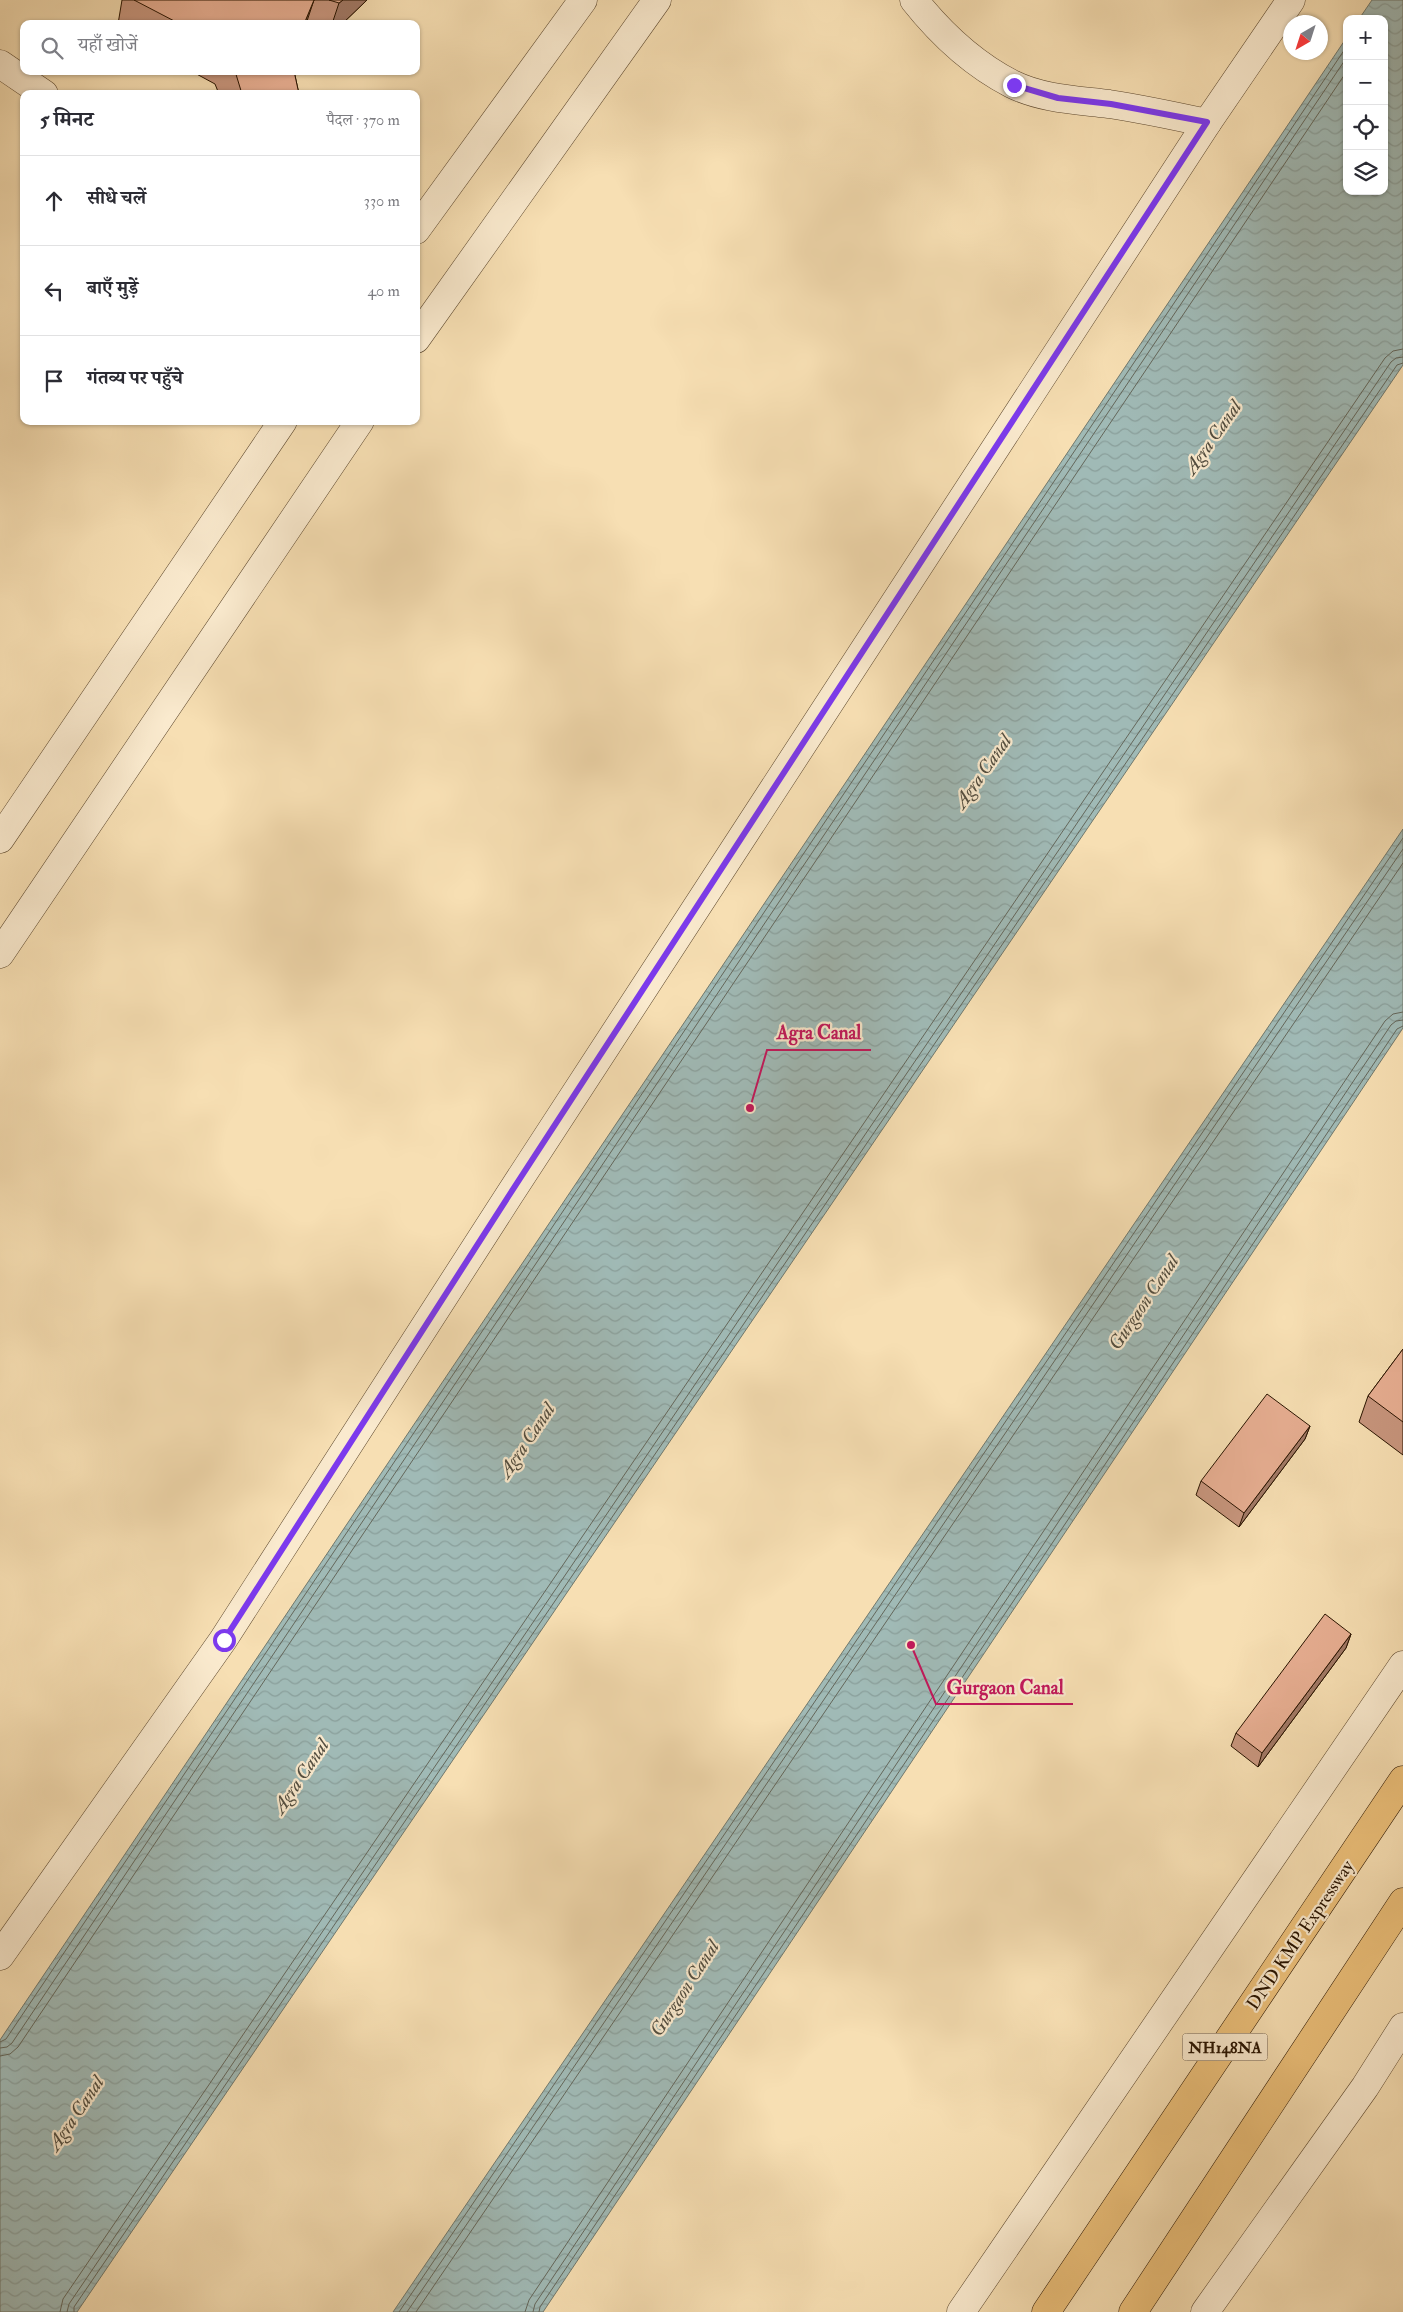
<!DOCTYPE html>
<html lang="hi">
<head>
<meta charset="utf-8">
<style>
  :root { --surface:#fff; --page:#f2f2f3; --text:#2b2b33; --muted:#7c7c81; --line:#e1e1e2 }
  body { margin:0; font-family:"IM FELL Double Pica","Noto Serif Devanagari",serif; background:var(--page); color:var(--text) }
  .controls { position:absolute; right:15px; top:15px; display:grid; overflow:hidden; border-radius:10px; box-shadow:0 1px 4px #0004 }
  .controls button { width:45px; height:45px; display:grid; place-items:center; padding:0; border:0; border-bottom:1px solid var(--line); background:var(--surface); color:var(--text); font:25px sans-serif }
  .compass { position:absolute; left:1283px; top:15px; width:45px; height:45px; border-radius:50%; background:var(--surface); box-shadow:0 1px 4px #0004; rotate:219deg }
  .stop { position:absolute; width:15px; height:15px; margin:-11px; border:4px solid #7c3aed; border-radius:50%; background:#fff }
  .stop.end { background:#7c3aed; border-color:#fff; box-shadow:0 1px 5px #0008 }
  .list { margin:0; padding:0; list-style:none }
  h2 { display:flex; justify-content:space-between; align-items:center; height:65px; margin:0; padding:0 20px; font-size:21px }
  h2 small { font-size:16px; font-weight:400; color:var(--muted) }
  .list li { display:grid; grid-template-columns:32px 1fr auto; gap:15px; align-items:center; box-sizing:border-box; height:90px; padding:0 20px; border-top:1px solid var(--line) }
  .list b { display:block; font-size:19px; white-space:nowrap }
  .list em { font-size:16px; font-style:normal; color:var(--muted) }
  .icon { flex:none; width:28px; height:28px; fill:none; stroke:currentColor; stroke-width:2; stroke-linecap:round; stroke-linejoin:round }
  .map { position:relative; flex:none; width:1403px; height:2312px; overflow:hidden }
  .search { position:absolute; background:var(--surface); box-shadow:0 1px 4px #0004; left:20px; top:20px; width:400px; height:55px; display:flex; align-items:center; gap:12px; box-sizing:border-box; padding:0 18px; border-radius:10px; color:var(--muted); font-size:19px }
  .panel { position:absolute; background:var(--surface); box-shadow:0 1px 4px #0004; left:20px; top:90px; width:400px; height:335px; border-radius:10px }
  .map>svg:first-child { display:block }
  .water { fill:url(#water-waves); stroke:#70786d }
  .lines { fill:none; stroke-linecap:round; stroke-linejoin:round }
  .shore { stroke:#64675b; stroke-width:1 }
  .minor-casing { stroke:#5c472d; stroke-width:29 }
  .tertiary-casing { stroke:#5c472d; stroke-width:29 }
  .trunk-casing { stroke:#291400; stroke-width:29 }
  .minor { stroke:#faeace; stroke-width:28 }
  .tertiary { stroke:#faeace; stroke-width:28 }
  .trunk { stroke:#ecc07a; stroke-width:28 }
  .wall { fill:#c8967e; stroke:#291400 }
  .shaded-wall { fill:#a27a67; stroke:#291400 }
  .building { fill:#e8af93; stroke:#291400 }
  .route { stroke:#7c3aed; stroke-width:6 }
  .labels { text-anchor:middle; stroke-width:4.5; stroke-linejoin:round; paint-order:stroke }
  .shield { fill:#faeace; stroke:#68543e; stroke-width:1 }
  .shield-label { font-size:16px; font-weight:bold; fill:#291400 }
  .street-label { font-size:18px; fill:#291400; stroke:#faeace }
  .water-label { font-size:19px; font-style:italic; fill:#534e40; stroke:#faeace }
  .leader { fill:none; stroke:#c2185b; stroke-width:2 }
  .callout-dot { fill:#c2185b; stroke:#faeace; stroke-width:2 }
  .callout-label { font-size:19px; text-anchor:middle; font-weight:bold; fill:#c2185b; stroke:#faeace; stroke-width:4.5; stroke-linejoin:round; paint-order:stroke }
</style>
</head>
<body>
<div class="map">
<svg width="1403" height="2312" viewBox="0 0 1403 2312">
  <defs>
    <pattern id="water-waves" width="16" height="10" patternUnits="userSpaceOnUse" patternTransform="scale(1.25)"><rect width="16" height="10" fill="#a0bab6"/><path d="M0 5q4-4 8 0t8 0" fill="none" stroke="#8a9f9b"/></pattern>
  </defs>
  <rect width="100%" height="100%" fill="#f7dfb3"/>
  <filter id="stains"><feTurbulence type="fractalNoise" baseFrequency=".004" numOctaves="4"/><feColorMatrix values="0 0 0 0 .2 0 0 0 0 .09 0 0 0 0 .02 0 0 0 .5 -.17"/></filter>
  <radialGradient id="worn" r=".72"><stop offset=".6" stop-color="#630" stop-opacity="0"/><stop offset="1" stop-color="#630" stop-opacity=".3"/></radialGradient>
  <g class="water">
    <polygon points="1372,0 1403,0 1403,365 77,2312 0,2312 0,2040 1347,37 1347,191 1384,191 1384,19 1359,19"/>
    <polygon points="1403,829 1403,1028 543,2312 393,2312"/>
  </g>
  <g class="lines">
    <g class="shore">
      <polyline points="0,2042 6,2039 1347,46"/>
      <polyline points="0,2048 7,2047 12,2043 1347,57"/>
      <polyline points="0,2056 10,2054 18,2047 1347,71"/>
      <polyline points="60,2312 63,2299 1385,358 1393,351 1403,349"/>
      <polyline points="67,2312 69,2304 1391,362 1396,358 1403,357"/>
      <polyline points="74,2312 74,2307 1397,365 1403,363"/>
      <polyline points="399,2312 1403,838"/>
      <polyline points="407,2312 1403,849"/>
      <polyline points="416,2312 1403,863"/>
      <polyline points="525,2312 529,2300 1385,1021 1393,1014 1403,1012"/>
      <polyline points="533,2312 535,2304 1391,1025 1396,1021 1403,1020"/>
      <polyline points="539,2312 540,2307 1397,1029 1403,1026"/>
    </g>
    <g class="minor-casing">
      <g id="minor">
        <path d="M914,0C941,34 973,64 1012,84C1042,99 1077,100 1109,104C1142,109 1175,116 1207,123"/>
        <polyline points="0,64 44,94"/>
      </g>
    </g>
    <g class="tertiary-casing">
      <g id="tertiary">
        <polyline points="416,230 583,0"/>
        <polyline points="416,339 657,0"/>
        <polyline points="0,839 283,421"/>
        <polyline points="0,954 360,421"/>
        <polyline points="0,1956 223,1640 508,1197 1207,123 1291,0"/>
        <polyline points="961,2312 1403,1665"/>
        <polyline points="1205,2312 1365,2087 1403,2027"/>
      </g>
    </g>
    <g class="trunk-casing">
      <g id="trunk">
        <polyline points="1046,2312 1403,1780"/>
        <polyline points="1133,2312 1403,1902"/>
      </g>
    </g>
    <use href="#minor" class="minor"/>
    <use href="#tertiary" class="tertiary"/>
    <use href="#trunk" class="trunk"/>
  </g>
  <g class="wall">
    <polygon points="122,0 367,0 342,24 118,24"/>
    <polygon points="191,71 294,71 299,94 219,94 215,84"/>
    <polygon points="1403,1349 1403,1455 1359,1422 1368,1396"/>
    <polygon points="1310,1426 1305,1439 1239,1527 1196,1495 1201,1481"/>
    <polygon points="1351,1634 1346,1648 1258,1767 1231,1746 1236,1733"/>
  </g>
  <g class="shaded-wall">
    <polygon points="314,0 306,24 304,24"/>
    <polygon points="343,0 367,0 342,24 332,24 339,3"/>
    <polygon points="1310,1426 1305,1439 1239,1527 1244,1513"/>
    <polygon points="1351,1634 1346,1648 1258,1767 1262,1753"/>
  </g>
  <g class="building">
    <polygon points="134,0 314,0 304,24 180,24"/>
    <polygon points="329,0 343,0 339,3"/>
    <polygon points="235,71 294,71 299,94 242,94"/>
    <polygon points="1403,1349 1403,1422 1368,1396"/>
    <polygon points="1267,1394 1310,1426 1244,1513 1201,1481"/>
    <polygon points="1325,1614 1351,1634 1262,1753 1236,1733"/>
  </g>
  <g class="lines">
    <polyline class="route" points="224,1640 508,1197 1207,122 1111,104 1058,98 1014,85"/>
  </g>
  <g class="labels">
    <rect class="shield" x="1182.5" y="2033.5" width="85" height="27" rx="4"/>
    <g class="shield-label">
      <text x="1225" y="2053">NH148NA</text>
    </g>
    <g class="street-label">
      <text transform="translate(1300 1935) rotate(-56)" y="6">DND KMP Expressway</text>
    </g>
    <g class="water-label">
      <text transform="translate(1212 437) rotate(-55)" y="7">Agra Canal</text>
      <text transform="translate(982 771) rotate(-55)" y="7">Agra Canal</text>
      <text transform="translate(1143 1302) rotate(-56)" y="7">Gurgaon Canal</text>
      <text transform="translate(526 1440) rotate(-56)" y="7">Agra Canal</text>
      <text transform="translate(300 1776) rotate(-56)" y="7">Agra Canal</text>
      <text transform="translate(684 1988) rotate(-57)" y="7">Gurgaon Canal</text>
      <text transform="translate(75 2113) rotate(-56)" y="7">Agra Canal</text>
    </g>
  </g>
  <path class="leader" d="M750 1108L767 1050H871M911 1645L936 1704H1073"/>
  <g class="callout-dot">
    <circle cx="750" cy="1108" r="5"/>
    <circle cx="911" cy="1645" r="5"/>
  </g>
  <g class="callout-label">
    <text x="819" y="1039">Agra Canal</text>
    <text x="1005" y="1694">Gurgaon Canal</text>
  </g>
  <rect width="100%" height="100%" filter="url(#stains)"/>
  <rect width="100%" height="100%" fill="url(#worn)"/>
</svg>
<div class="controls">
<button>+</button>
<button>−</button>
<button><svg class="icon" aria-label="locate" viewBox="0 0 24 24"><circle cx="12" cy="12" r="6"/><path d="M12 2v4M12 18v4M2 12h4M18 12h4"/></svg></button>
<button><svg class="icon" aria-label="layers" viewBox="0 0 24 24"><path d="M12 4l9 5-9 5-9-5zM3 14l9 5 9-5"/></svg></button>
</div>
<svg class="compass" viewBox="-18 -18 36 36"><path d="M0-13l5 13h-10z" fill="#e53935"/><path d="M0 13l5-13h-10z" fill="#7c7c81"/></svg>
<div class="stop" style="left:224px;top:1640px"></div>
<div class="stop end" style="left:1014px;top:85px"></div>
<div class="search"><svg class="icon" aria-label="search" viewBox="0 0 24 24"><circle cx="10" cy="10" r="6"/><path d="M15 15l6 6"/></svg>यहाँ खोजें</div>
<section class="panel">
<h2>5 मिनट<small>पैदल · 370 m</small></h2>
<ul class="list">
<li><svg class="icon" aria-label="ahead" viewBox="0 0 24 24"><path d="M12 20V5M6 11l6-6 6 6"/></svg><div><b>सीधे चलें</b></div><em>330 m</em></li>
<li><svg class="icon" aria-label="left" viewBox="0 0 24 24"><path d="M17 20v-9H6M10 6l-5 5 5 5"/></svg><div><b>बाएँ मुड़ें</b></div><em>40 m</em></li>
<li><svg class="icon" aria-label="arrive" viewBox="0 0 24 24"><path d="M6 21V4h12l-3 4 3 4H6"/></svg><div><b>गंतव्य पर पहुँचे</b></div></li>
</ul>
</section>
</div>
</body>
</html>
